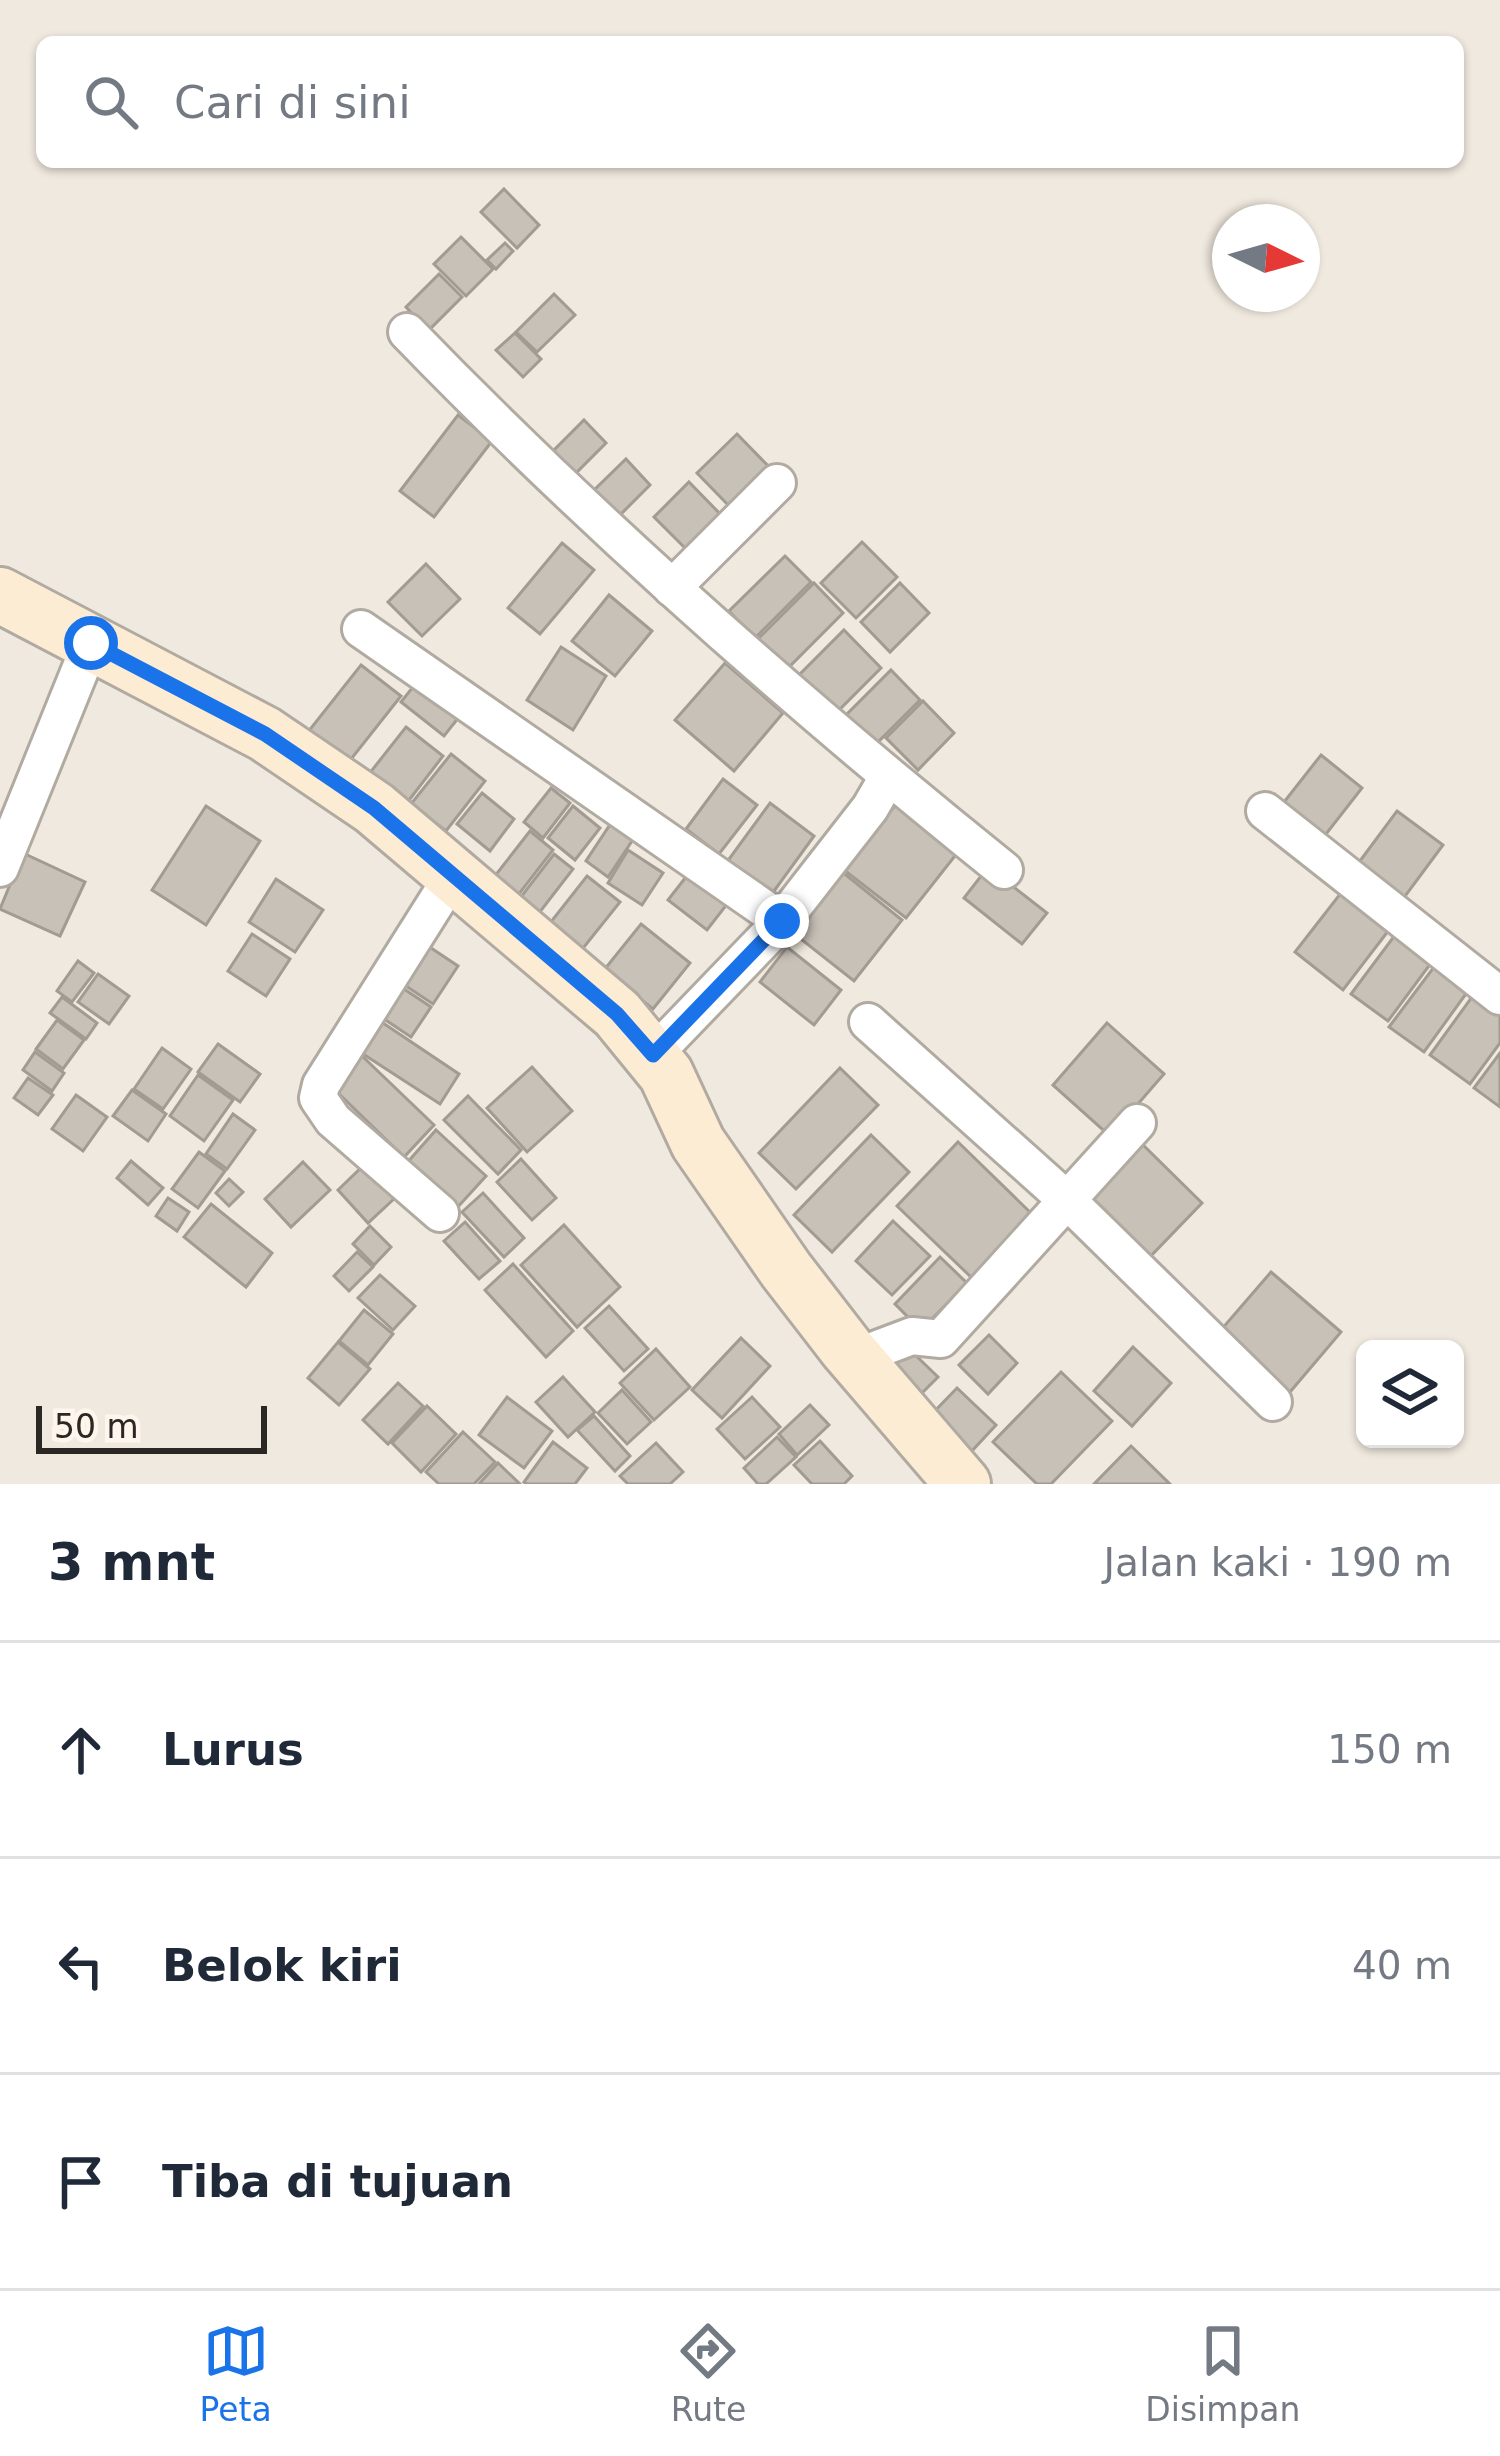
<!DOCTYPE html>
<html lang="id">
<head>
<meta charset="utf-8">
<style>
  :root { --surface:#fff; --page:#f2f2f3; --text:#1f2937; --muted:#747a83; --line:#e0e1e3; --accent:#1a73e8 }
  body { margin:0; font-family:"DejaVu Sans",sans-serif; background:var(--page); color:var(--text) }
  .controls { position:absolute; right:36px; bottom:36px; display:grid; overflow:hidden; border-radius:18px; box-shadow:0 3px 9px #0004 }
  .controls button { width:108px; height:108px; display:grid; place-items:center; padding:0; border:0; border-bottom:3px solid var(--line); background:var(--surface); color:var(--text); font:60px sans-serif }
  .compass { position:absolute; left:1212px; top:204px; width:108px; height:108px; border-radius:50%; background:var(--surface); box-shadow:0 3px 9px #0004; rotate:95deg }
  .scale { position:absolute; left:36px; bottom:30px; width:231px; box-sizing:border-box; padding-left:12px; border:6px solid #2a2724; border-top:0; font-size:33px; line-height:42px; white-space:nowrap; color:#2a2724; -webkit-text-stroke:9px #fef6ec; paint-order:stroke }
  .stop { position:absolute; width:36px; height:36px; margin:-27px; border:9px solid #1a73e8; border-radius:50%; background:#fff }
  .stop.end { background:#1a73e8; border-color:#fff; box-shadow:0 3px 12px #0008 }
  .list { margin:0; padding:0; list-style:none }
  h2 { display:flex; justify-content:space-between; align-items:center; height:156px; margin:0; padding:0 48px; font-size:51px }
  h2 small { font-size:39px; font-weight:400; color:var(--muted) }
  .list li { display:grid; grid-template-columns:78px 1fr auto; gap:36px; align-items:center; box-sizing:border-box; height:216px; padding:0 48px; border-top:3px solid var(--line) }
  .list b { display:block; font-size:45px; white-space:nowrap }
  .list em { font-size:39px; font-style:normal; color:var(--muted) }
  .icon { flex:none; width:66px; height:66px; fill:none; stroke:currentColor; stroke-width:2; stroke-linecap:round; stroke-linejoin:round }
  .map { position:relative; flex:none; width:1500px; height:1484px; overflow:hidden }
  .search { position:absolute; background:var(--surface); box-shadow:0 3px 9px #0004; left:36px; right:36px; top:36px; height:132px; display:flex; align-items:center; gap:30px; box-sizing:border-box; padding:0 42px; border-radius:18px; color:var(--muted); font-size:45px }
  .sheet { height:804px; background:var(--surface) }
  nav { display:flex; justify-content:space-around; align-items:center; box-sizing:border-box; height:168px; border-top:3px solid var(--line); background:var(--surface); font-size:33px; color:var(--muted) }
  nav a { display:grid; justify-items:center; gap:6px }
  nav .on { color:var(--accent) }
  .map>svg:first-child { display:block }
  .building { fill:#c8c1b8; stroke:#a29b92; stroke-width:3 }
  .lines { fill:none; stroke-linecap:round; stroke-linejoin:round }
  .street-casing { stroke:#b1aaa1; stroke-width:42 }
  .secondary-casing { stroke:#b1aaa1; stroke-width:60 }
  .street { stroke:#fff; stroke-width:36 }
  .secondary { stroke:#fdecd4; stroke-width:54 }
  .route { stroke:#1a73e8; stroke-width:15 }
</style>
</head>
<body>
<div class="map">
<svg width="1500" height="1484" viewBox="0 0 1500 1484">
  <rect width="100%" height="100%" fill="#f0e9df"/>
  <g class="building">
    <polygon points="504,189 539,225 517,248 481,212"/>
    <polygon points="461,237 493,269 466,296 434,264"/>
    <polygon points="505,243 513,251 496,269 487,260"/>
    <polygon points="439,274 462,297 428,331 406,307"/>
    <polygon points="554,294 575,315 537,352 516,332"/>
    <polygon points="515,333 541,359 523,377 496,350"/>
    <polygon points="458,415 492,441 434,517 400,491"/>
    <polygon points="584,420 606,443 570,479 548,456"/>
    <polygon points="737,434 774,472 734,511 697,473"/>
    <polygon points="626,459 650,485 617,518 592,492"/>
    <polygon points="689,482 726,520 691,554 654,517"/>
    <polygon points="862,542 897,577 856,618 821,583"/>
    <polygon points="562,543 594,570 540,634 508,608"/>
    <polygon points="785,556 811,582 755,638 729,611"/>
    <polygon points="426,564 460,599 422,636 388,602"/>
    <polygon points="814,583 843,613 785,671 756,641"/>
    <polygon points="900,583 929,613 890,652 861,622"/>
    <polygon points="609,595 652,631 615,676 572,641"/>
    <polygon points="844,630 881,668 836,713 799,675"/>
    <polygon points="561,647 606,676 573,730 527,700"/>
    <polygon points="725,663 783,713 734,771 675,720"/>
    <polygon points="361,665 401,696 344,768 304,737"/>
    <polygon points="891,670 920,700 873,747 844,717"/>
    <polygon points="420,678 463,712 444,736 401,702"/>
    <polygon points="923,701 954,733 918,770 886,738"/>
    <polygon points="406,727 443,756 406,804 369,774"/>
    <polygon points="451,754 485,781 446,831 411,804"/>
    <polygon points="1321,755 1362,788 1319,843 1277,811"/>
    <polygon points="723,779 757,805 719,854 686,829"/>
    <polygon points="551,788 570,803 543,838 524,822"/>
    <polygon points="482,793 514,819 490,851 457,824"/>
    <polygon points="901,798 962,847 906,918 844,870"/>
    <polygon points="770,803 814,836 769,898 724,866"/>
    <polygon points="206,806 260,841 206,925 152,890"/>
    <polygon points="573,806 600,828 575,860 548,838"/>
    <polygon points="1397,811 1443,845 1400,903 1354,869"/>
    <polygon points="615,817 638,832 608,877 586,861"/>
    <polygon points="530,831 553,850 515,899 491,881"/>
    <polygon points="628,850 663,873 642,905 608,883"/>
    <polygon points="23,853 85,882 60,936 0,909"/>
    <polygon points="554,854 573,869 536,917 517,902"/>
    <polygon points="988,867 1047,913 1022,944 964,898"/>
    <polygon points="693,868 731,899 707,930 668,900"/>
    <polygon points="841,871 902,920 854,981 792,932"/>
    <polygon points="587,876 620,902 576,957 543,932"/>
    <polygon points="276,879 323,910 295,952 249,922"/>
    <polygon points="1344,889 1392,926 1343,990 1295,952"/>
    <polygon points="641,924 690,963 653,1009 604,970"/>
    <polygon points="1398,931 1434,959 1388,1021 1351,994"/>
    <polygon points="252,934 290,959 266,996 228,971"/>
    <polygon points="425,944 458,966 433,1004 400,982"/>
    <polygon points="787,947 841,990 814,1025 760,982"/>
    <polygon points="1440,959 1473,984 1424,1052 1389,1027"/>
    <polygon points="78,961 94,973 72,1002 57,991"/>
    <polygon points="98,974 129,996 109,1024 78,1002"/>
    <polygon points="398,985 431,1007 411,1037 378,1015"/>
    <polygon points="1477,990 1500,1007 1500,1043 1470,1084 1430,1055"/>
    <polygon points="62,997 97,1023 86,1039 50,1013"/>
    <polygon points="57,1020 84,1040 63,1069 36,1049"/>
    <polygon points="380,1021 459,1074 440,1104 360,1052"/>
    <polygon points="1107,1023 1164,1074 1110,1136 1053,1085"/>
    <polygon points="218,1044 260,1074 240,1102 198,1072"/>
    <polygon points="162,1048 191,1069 163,1109 134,1089"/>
    <polygon points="35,1052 64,1073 52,1091 23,1070"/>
    <polygon points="1500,1053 1500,1107 1474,1088"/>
    <polygon points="361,1055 434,1125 404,1157 331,1086"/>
    <polygon points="532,1067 572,1111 527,1152 487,1108"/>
    <polygon points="840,1068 878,1105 796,1189 759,1153"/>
    <polygon points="198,1075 233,1100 204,1141 170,1116"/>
    <polygon points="28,1078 53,1095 38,1115 14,1098"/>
    <polygon points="132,1090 166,1114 148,1141 113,1116"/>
    <polygon points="76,1095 107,1117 83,1151 52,1129"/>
    <polygon points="468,1096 521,1150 498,1174 444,1120"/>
    <polygon points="233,1114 255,1130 227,1169 206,1154"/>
    <polygon points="436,1130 486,1176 456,1209 406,1164"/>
    <polygon points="871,1135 909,1172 832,1252 794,1215"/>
    <polygon points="1139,1141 1202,1203 1144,1263 1081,1201"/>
    <polygon points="958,1142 1034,1216 973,1279 897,1206"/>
    <polygon points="199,1152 225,1171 198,1208 172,1189"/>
    <polygon points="521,1159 556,1198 532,1220 497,1182"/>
    <polygon points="131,1161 163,1188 148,1205 117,1178"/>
    <polygon points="303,1162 330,1190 291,1227 265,1199"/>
    <polygon points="365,1164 396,1197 368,1223 338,1190"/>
    <polygon points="229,1179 243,1192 229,1206 216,1193"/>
    <polygon points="483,1193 524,1238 504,1257 462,1212"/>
    <polygon points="168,1198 189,1212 177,1231 156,1216"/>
    <polygon points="211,1204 272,1253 246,1287 184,1237"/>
    <polygon points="893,1221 930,1256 892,1295 856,1261"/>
    <polygon points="465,1222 500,1261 479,1279 444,1241"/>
    <polygon points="564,1225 620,1287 577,1327 521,1265"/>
    <polygon points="370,1226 391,1247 374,1265 353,1244"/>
    <polygon points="357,1252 373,1267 349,1291 334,1276"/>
    <polygon points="940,1257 967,1283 921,1330 895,1304"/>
    <polygon points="513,1264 573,1331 546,1357 485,1290"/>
    <polygon points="1271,1272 1341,1332 1284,1399 1214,1338"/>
    <polygon points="380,1275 415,1306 393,1330 358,1298"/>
    <polygon points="609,1306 648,1349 624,1371 585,1328"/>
    <polygon points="364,1310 393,1334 368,1365 339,1341"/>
    <polygon points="989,1335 1017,1363 988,1394 959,1365"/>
    <polygon points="741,1338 770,1366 722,1418 692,1390"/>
    <polygon points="338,1342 370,1369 339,1405 308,1378"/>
    <polygon points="1133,1347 1171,1383 1132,1426 1094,1391"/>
    <polygon points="656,1349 690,1387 654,1420 620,1383"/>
    <polygon points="909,1349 938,1377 910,1405 882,1377"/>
    <polygon points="1061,1372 1112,1421 1051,1484 1037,1484 993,1442"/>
    <polygon points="563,1377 595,1412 568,1437 536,1402"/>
    <polygon points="398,1383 423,1406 388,1444 363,1420"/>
    <polygon points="957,1388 996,1425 970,1453 931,1415"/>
    <polygon points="622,1390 651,1422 627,1444 598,1413"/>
    <polygon points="507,1397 552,1431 524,1468 479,1435"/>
    <polygon points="752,1397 780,1427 745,1459 717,1429"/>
    <polygon points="810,1405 829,1425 797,1455 779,1434"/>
    <polygon points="427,1406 456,1434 421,1472 392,1443"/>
    <polygon points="594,1416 630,1456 615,1471 577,1430"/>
    <polygon points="463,1432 495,1462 474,1484 439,1484 426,1472"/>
    <polygon points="777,1437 796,1457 766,1484 758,1484 744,1468"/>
    <polygon points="820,1441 852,1476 844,1484 812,1484 794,1465"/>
    <polygon points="553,1442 587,1468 575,1484 527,1484 524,1482"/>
    <polygon points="656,1443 683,1472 670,1484 628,1484 620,1476"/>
    <polygon points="1131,1446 1170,1484 1094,1484"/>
    <polygon points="498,1463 520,1484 479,1484"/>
  </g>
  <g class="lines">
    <g class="street-casing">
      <g id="street">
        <path d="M407,332C594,525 795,702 1004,870"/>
        <polyline points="672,588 777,483"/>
        <polyline points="361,629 782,921"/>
        <polyline points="1265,811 1500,996"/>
        <polyline points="0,868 91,643"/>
        <polyline points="868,1022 1069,1202 1273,1402"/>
        <polyline points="653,1055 782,921 870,808 888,777"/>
        <polyline points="440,1213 333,1120 318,1098 321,1085 454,874"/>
        <polyline points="847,1349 867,1353 912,1336 941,1339 1137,1123"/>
      </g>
    </g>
    <g class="secondary-casing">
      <polyline id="secondary" points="0,595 265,734 374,808 617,1014 666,1074 698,1143 786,1270 847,1349 963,1484"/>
    </g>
    <use href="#street" class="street"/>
    <use href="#secondary" class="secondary"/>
  </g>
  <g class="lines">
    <polyline class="route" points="91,643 265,734 374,808 617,1014 653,1055 782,921"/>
  </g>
</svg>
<div class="controls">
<button><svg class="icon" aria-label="layers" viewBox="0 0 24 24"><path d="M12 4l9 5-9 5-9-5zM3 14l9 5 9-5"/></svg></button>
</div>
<svg class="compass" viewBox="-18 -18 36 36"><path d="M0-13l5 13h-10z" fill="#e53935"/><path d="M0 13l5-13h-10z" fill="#747a83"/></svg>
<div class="scale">50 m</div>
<div class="stop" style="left:91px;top:643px"></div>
<div class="stop end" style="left:782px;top:921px"></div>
<div class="search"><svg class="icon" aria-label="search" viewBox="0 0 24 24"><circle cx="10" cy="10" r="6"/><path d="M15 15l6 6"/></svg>Cari di sini</div>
</div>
<section class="sheet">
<h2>3 mnt<small>Jalan kaki · 190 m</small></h2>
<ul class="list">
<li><svg class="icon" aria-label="ahead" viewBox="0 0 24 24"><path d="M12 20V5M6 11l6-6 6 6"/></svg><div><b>Lurus</b></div><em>150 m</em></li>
<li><svg class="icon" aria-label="left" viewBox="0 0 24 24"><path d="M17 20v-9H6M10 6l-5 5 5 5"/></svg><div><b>Belok kiri</b></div><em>40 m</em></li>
<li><svg class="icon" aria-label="arrive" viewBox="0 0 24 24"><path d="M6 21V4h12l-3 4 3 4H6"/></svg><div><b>Tiba di tujuan</b></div></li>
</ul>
</section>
<nav>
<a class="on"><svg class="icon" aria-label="map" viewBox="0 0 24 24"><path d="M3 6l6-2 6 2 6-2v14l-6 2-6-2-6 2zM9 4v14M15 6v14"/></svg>Peta</a>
<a><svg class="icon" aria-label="directions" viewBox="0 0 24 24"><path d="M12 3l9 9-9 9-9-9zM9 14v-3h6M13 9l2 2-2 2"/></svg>Rute</a>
<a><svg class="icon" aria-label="saved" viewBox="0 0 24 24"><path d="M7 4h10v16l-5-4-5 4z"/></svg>Disimpan</a>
</nav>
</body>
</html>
